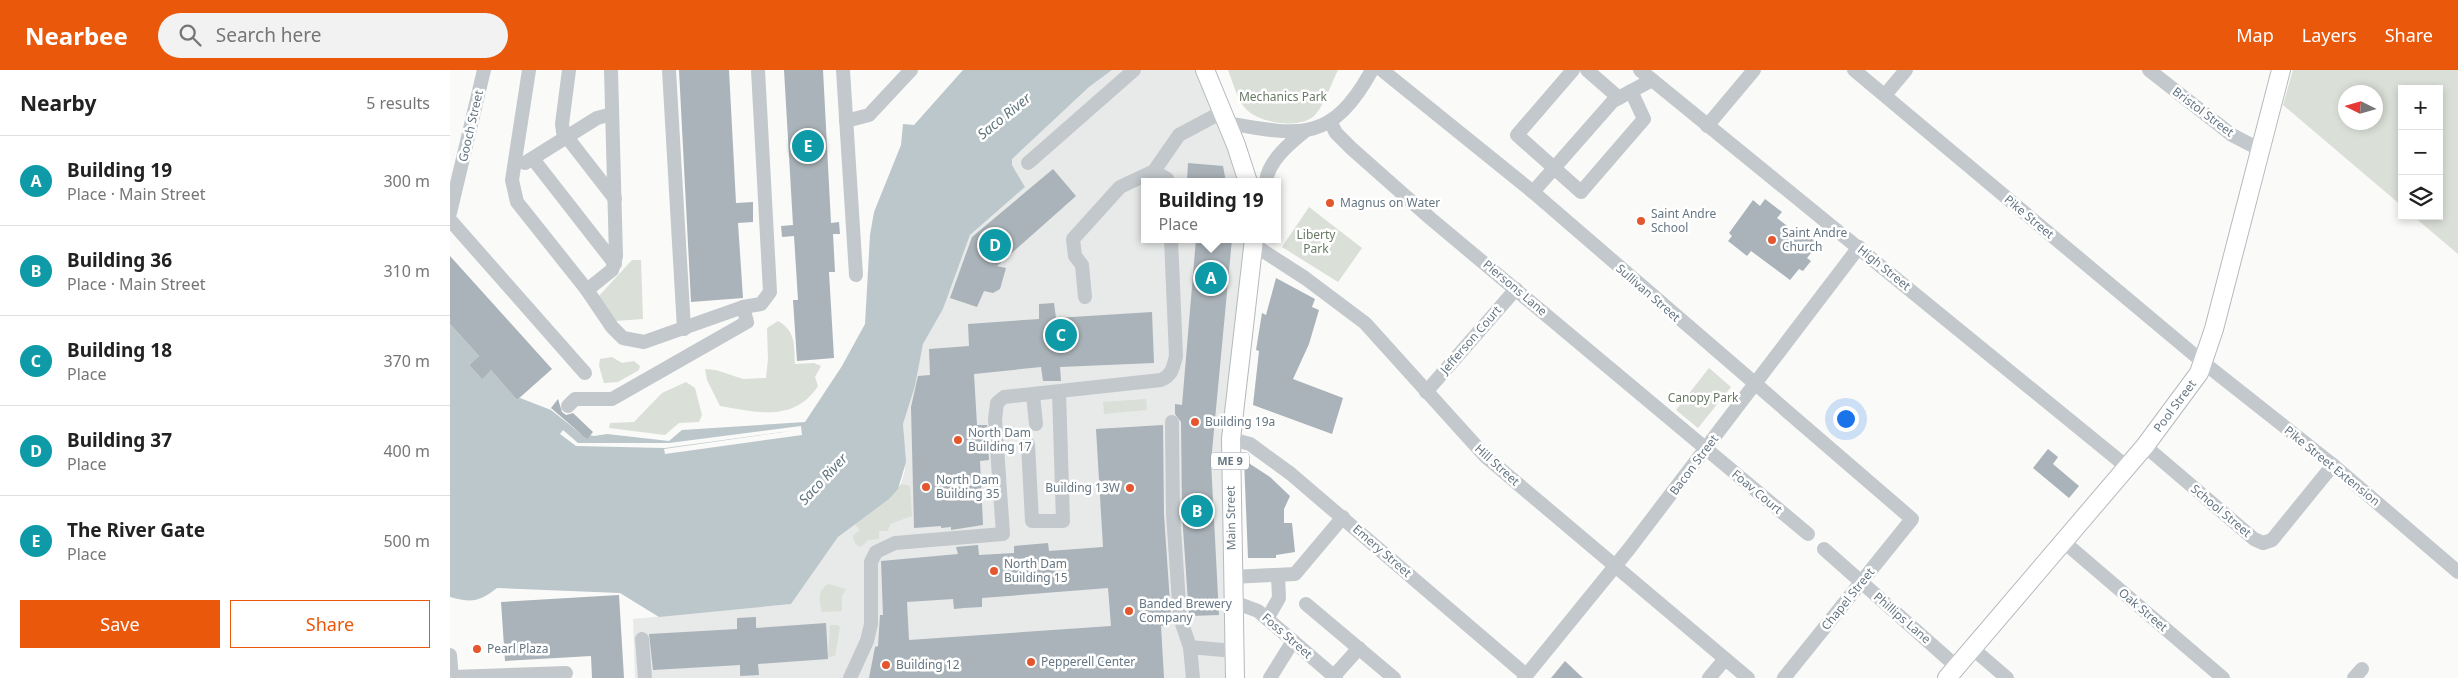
<!DOCTYPE html>
<html lang="en">
<head>
<meta charset="utf-8">
<style>
  :root { --surface:#fff; --page:#f2f2f2; --text:#222; --muted:#767676; --line:#e0e0e0; --accent:#ea580c }
  body { margin:0; font-family:"Noto Sans",sans-serif; background:var(--page); color:var(--text) }
  .controls { position:absolute; right:15px; top:15px; display:grid; overflow:hidden; border-radius:0px; box-shadow:0 2px 8px #0003 }
  .controls button { width:45px; height:45px; display:grid; place-items:center; padding:0; border:0; border-bottom:1px solid var(--line); background:var(--surface); color:var(--text); font:25px sans-serif }
  .compass { position:absolute; left:1888px; top:15px; width:45px; height:45px; border-radius:50%; background:var(--surface); box-shadow:0 2px 8px #0003; rotate:275deg }
  .you { position:absolute; left:1395px; top:348px; width:18px; height:18px; margin:-12px; border:4px solid #fff; border-radius:50%; background:#1a73e8; box-shadow:0 0 0 8px #1a73e833 }
  .badge { display:grid; place-items:center; width:32px; height:32px; border-radius:50%; background:var(--accent); color:#fff; font-size:16px; font-weight:700 }
  .pin { position:absolute; translate:-50% -50%; border:2px solid #fff; box-shadow:0 1px 5px #0006 }
  .popup { position:absolute; left:691px; top:108px; width:140px; height:65px; box-sizing:border-box; display:grid; place-content:center; border-radius:0px; background:var(--surface); filter:drop-shadow(0 1px 4px #0005); font-size:16px; white-space:nowrap; color:var(--muted) }
  .popup b { font-size:19px; color:var(--text) }
  .popup::after { content:''; position:absolute; left:50%; top:100%; margin-left:-10px; border:10px solid transparent; border-top-color:var(--surface) }
  .list { margin:0; padding:0; list-style:none }
  h2 { display:flex; justify-content:space-between; align-items:center; height:65px; margin:0; padding:0 20px; font-size:21px }
  h2 small { font-size:16px; font-weight:400; color:var(--muted) }
  .list li { display:grid; grid-template-columns:32px 1fr auto; gap:15px; align-items:center; box-sizing:border-box; height:90px; padding:0 20px; border-top:1px solid var(--line) }
  .list b { display:block; font-size:19px; white-space:nowrap }
  .list p { margin:0; font-size:16px; white-space:nowrap; color:var(--muted) }
  .list em { font-size:16px; font-style:normal; color:var(--muted) }
  .actions { display:flex; gap:10px; padding:15px 20px }
  .actions a { flex:1; padding:11px 0; border:1px solid var(--accent); border-radius:0px; text-align:center; font-size:18px; color:var(--accent) }
  .actions .main { background:var(--accent); color:#fff }
  .icon { flex:none; width:28px; height:28px; fill:none; stroke:currentColor; stroke-width:2; stroke-linecap:round; stroke-linejoin:round }
  .map { position:relative; flex:none; width:2008px; height:608px; overflow:hidden }
  header { display:flex; align-items:center; gap:30px; box-sizing:border-box; height:70px; padding:0 25px; background:var(--accent); color:#fff }
  header strong { font-size:24px }
  nav { display:flex; gap:28px; margin-inline-start:auto; font-size:18px }
  .search { width:350px; height:45px; background:var(--page); display:flex; align-items:center; gap:12px; box-sizing:border-box; padding:0 18px; border-radius:28px; color:var(--muted); font-size:19px }
  main { display:flex }
  aside { flex:1; background:var(--surface) }
  .map>svg:first-child { display:block }
  .built { fill:#e8e9e9 }
  .green { fill:#dadfd7; fill-rule:evenodd }
  .water { fill:#bbc7cb }
  .pier { fill:#fafaf8 }
  .building { fill:#aab3b9; fill-rule:evenodd }
  .lines { fill:none; stroke-linecap:round; stroke-linejoin:round }
  .major-casing { stroke:#b5babe; stroke-width:20 }
  .minor { stroke:#c3c8cc; stroke-width:14 }
  .major { stroke:#fff; stroke-width:18 }
  .poi-dot { fill:#e4572e; stroke:#fff; stroke-width:2 }
  .labels { text-anchor:middle; stroke-width:5; stroke-linejoin:round; paint-order:stroke }
  .shield { fill:#fff; stroke:#939fa8; stroke-width:1 }
  .shield-label { font-size:11px; font-weight:bold; fill:#657683 }
  .park-label { font-size:12px; fill:#687a64; stroke:#fff }
  .street-label { font-size:12px; fill:#657683; stroke:#fff }
  .poi-label { font-size:12px; fill:#657683; stroke:#fff; text-anchor:start }
  .water-label { font-size:14px; font-style:italic; fill:#60757c; stroke:#fff }
</style>
</head>
<body>
<header>
<strong>Nearbee</strong>
<div class="search"><svg class="icon" aria-label="search" viewBox="0 0 24 24"><circle cx="10" cy="10" r="6"/><path d="M15 15l6 6"/></svg>Search here</div>
<nav><a>Map</a><a>Layers</a><a>Share</a></nav>
</header>
<main>
<aside>
<h2>Nearby<small>5 results</small></h2>
<ul class="list">
<li><span class="badge" style="background:#0f9aa8">A</span><div><b>Building 19</b><p>Place · Main Street</p></div><em>300 m</em></li>
<li><span class="badge" style="background:#0f9aa8">B</span><div><b>Building 36</b><p>Place · Main Street</p></div><em>310 m</em></li>
<li><span class="badge" style="background:#0f9aa8">C</span><div><b>Building 18</b><p>Place</p></div><em>370 m</em></li>
<li><span class="badge" style="background:#0f9aa8">D</span><div><b>Building 37</b><p>Place</p></div><em>400 m</em></li>
<li><span class="badge" style="background:#0f9aa8">E</span><div><b>The River Gate</b><p>Place</p></div><em>500 m</em></li>
</ul>
<div class="actions"><a class="main">Save</a><a>Share</a></div>
</aside>
<div class="map">
<svg width="2008" height="608" viewBox="0 0 2008 608">
  <rect width="100%" height="100%" fill="#fafaf8"/>
  <polygon class="built" points="662,0 755,0 798,112 695,112 695,169 804,169 787,311 785,608 185,608 183,549 341,534 388,467 444,424 451,414 455,400 453,354 465,316 473,274 493,239 520,165 575,117 562,95 562,89 639,17"/>
  <g class="green">
    <path d="M778,0H888C881,14 875,34 865,45C851,60 808,53 796,39C787,30 783,12 778,0Z"/>
    <path d="M1843,0H2008V184L1963,146H1989V19H1952V136L1833,35ZM1896,22H1926V52H1896Z"/>
    <polygon points="859,137 912,178 888,212 832,177"/>
    <polygon points="182,190 191,190 193,249 165,251 148,227"/>
    <path d="M328,251C346,261 344,275 345,294L364,293L371,296L365,307L368,316C344,353 306,342 270,336L257,310L255,299L266,300L293,309L316,308L318,289L317,258Z"/>
    <polygon points="162,287 172,293 184,291 190,296 189,300 168,312 154,313 149,296 150,289"/>
    <polygon points="1259,298 1281,317 1248,358 1226,340"/>
    <polygon points="236,312 245,318 252,345 249,352 229,353 215,365 159,358 160,353 184,352 212,323"/>
    <polygon points="696,329 697,340 654,344 653,332"/>
    <path d="M451,414L460,416L462,446L440,454L438,461H429V469L418,470L411,477C405,475 404,472 403,466L410,460L405,454L439,429Z"/>
    <path d="M378,514L396,519L392,526V541L372,542C370,530 366,522 378,514Z"/>
    <polygon points="380,555 387,555 390,557 385,586 378,587"/>
  </g>
  <path class="water" d="M513,0H662L639,17L562,89V95L575,117L520,165L493,239L473,274L465,316L453,354L456,392L448,419L439,429L388,467L341,534L209,547L170,523L47,518C29,532 22,533 0,527V254L29,286L19,295L31,308L41,300L67,330L70,328L101,340L130,363L144,366L157,364L219,371L232,360L355,352L392,296L415,254L420,165L424,142L451,75L453,54L464,55Z"/>
  <polygon class="pier" points="351,356 352,365 215,384 214,379 348,360 215,378 126,376 110,364 113,360 128,373 219,373"/>
  <g class="building">
    <polygon points="229,0 279,0 286,133 303,132 303,152 288,153 293,228 241,232"/>
    <polygon points="334,0 373,0 381,153 389,152 390,164 383,164 385,202 379,202 384,288 347,291 343,230 348,230 344,166 332,167 331,156 343,155"/>
    <polygon points="738,93 773,96 776,112 737,112"/>
    <polygon points="603,99 626,126 547,196 556,198 550,219 543,223 534,221 527,237 500,228 522,167"/>
    <polygon points="1315,129 1332,142 1327,148 1354,169 1358,165 1368,174 1357,188 1361,191 1353,201 1349,199 1340,210 1301,181 1297,186 1278,171 1282,166 1279,163 1303,130 1310,136"/>
    <polygon points="746,169 782,169 761,392 769,545 739,546 732,444 731,352 725,344 725,334 732,335"/>
    <polygon points="0,186 102,299 67,330 41,300 32,309 19,295 29,286 0,254"/>
    <polygon points="826,208 865,229 862,237 869,240 859,274 843,309 893,328 882,364 803,335 809,281 806,280 812,243 816,245"/>
    <polygon points="604,233 606,248 702,242 704,293 610,297 611,311 593,311 591,297 524,304 527,355 537,355 539,390 530,391 533,455 501,460 501,457 491,458 491,456 464,458 461,337 468,306 480,305 479,279 519,276 518,254 589,249 589,234"/>
    <polygon points="108,329 112,342 116,345 123,343 143,362 137,369 101,338"/>
    <path d="M713,355L714,445L721,547H718L719,555L711,556L714,608H419L425,577L428,576L430,545H433L431,491L508,484L506,477L528,475L529,485L564,483V476L598,473L599,481L653,477L646,359ZM658,518L661,556L459,570L457,532L503,529L504,539L514,538L532,537V528Z"/>
    <polygon points="1598,379 1608,387 1603,394 1629,416 1619,428 1583,398"/>
    <polygon points="794,390 820,407 840,426 834,439 834,453 842,453 845,482 826,485 826,488 798,488"/>
    <polygon points="169,525 174,608 142,608 141,586 55,591 51,532"/>
    <polygon points="306,547 306,558 376,553 378,589 308,594 309,605 290,606 290,595 203,600 199,564 287,559 287,548"/>
    <polygon points="1115,591 1133,608 1101,608"/>
  </g>
  <g class="lines">
    <g class="major-casing">
      <g id="major">
        <polyline points="755,0 786,75 798,112"/>
        <polyline points="785,608 781,369 804,169"/>
        <polyline points="1497,608 1695,376 1749,303 1764,259 1831,0"/>
      </g>
    </g>
    <g class="minor">
      <polyline points="79,0 62,110 67,132 137,220 162,200 166,186 161,0"/>
      <polyline points="119,0 112,54 113,62 165,129"/>
      <polyline points="219,0 234,259"/>
      <polyline points="393,0 406,205"/>
      <polyline points="932,0 1083,122 1462,449 1334,608"/>
      <polyline points="1123,0 1067,65 1131,122 1194,49 1181,21"/>
      <polyline points="1137,0 1169,28"/>
      <polyline points="1190,0 1677,397"/>
      <polyline points="1404,0 1754,293 1883,395 2008,502"/>
      <polyline points="1699,0 1782,65 1811,80"/>
      <polyline points="1435,25 1456,0"/>
      <polyline points="396,51 419,45 461,0"/>
      <polyline points="880,51 886,63 901,78 980,148 1358,464"/>
      <path d="M777,53C850,66 882,73 922,0"/>
      <polyline points="1257,56 1304,0"/>
      <polyline points="83,89 165,194"/>
      <polyline points="75,93 147,48 162,44"/>
      <polyline points="578,93 684,0"/>
      <polyline points="704,101 717,109 717,112"/>
      <path d="M816,112C818,91 840,73 855,61"/>
      <polyline points="1083,122 1163,31 1202,10"/>
      <polyline points="0,143 34,0"/>
      <polyline points="0,150 135,303"/>
      <polyline points="804,175 855,208 915,253 1036,387 1298,608"/>
      <polyline points="137,220 162,257 173,268 194,272 293,237 311,234 320,222 308,0"/>
      <polyline points="635,227 632,195 625,186 623,169 670,117 704,101 729,65 772,42"/>
      <polyline points="976,322 1066,219"/>
      <polyline points="583,325 586,354"/>
      <polyline points="118,336 125,329 162,329 297,252 293,237"/>
      <polyline points="722,352 723,444 730,548 740,577"/>
      <polyline points="781,369 800,374 841,404 1076,605"/>
      <polyline points="578,374 582,451 613,451 609,322"/>
      <polyline points="1695,376 1804,469 1813,473 1822,470 1883,395"/>
      <polyline points="1614,472 1773,608"/>
      <polyline points="1374,479 1507,597"/>
      <polyline points="782,507 845,504 893,447"/>
      <polyline points="784,534 792,535 808,541 886,608"/>
      <polyline points="856,534 944,608"/>
      <polyline points="817,549 829,528 828,506"/>
      <polyline points="192,569 195,608"/>
      <polyline points="1522,578 1557,608"/>
      <polyline points="0,585 2,608"/>
      <polyline points="884,606 909,578"/>
      <polyline points="2,607 116,603"/>
      <path d="M400,608L417,571L421,554V492L426,482L445,473L553,464L545,349L547,333L554,327L711,310C722,305 723,298 726,286L721,169"/>
      <polyline points="743,608 740,577 784,581"/>
      <polyline points="820,608 843,571"/>
      <polyline points="1074,608 1179,479 1409,177"/>
      <polyline points="1259,608 1275,589"/>
      <polyline points="1904,608 1912,599"/>
    </g>
    <use href="#major" class="major"/>
  </g>
  <g class="poi-dot">
    <circle cx="880" cy="133" r="5"/>
    <circle cx="1191" cy="151" r="5"/>
    <circle cx="1322" cy="170" r="5"/>
    <circle cx="745" cy="352" r="5"/>
    <circle cx="508" cy="370" r="5"/>
    <circle cx="476" cy="417" r="5"/>
    <circle cx="680" cy="418" r="5"/>
    <circle cx="544" cy="501" r="5"/>
    <circle cx="679" cy="541" r="5"/>
    <circle cx="27" cy="579" r="5"/>
    <circle cx="581" cy="592" r="5"/>
    <circle cx="436" cy="595" r="5"/>
  </g>
  <g class="labels">
    <rect class="shield" x="761" y="382.5" width="38" height="17" rx="4"/>
    <g class="shield-label">
      <text x="780" y="395">ME 9</text>
    </g>
    <g class="park-label">
      <text x="833" y="31">Mechanics Park</text>
      <text x="866" y="169">Liberty<tspan x="866" dy="14">Park</tspan></text>
      <text x="1253" y="332">Canopy Park</text>
    </g>
    <g class="street-label">
      <text transform="translate(1753 42) rotate(37)" y="4">Bristol Street</text>
      <text transform="translate(21 56) rotate(-77)" y="4">Gooch Street</text>
      <text transform="translate(1579 147) rotate(40)" y="4">Pike Street</text>
      <text transform="translate(1434 198) rotate(39)" y="4">High Street</text>
      <text transform="translate(1065 218) rotate(40)" y="4">Piersons Lane</text>
      <text transform="translate(1198 223) rotate(41)" y="4">Sullivan Street</text>
      <text transform="translate(1021 270) rotate(-49)" y="4">Jefferson Court</text>
      <text transform="translate(1725 336) rotate(-53)" y="4">Pool Street</text>
      <text transform="translate(1047 395) rotate(42)" y="4">Hill Street</text>
      <text transform="translate(1244 395) rotate(-53)" y="4">Bacon Street</text>
      <text transform="translate(1882 396) rotate(39)" y="4">Pike Street Extension</text>
      <text transform="translate(1307 422) rotate(40)" y="4">Foav Court</text>
      <text transform="translate(1771 441) rotate(40)" y="4">School Street</text>
      <text transform="translate(781 448) rotate(-91)" y="4">Main Street</text>
      <text transform="translate(932 481) rotate(41)" y="4">Emery Street</text>
      <text transform="translate(1398 529) rotate(-51)" y="4">Chapel Street</text>
      <text transform="translate(1693 540) rotate(40)" y="4">Oak Street</text>
      <text transform="translate(1452 548) rotate(41)" y="4">Phillips Lane</text>
      <text transform="translate(837 566) rotate(41)" y="4">Foss Street</text>
    </g>
    <g class="poi-label">
      <text x="890" y="137">Magnus on Water</text>
      <text x="1201" y="148">Saint Andre<tspan x="1201" dy="14">School</tspan></text>
      <text x="1332" y="167">Saint Andre<tspan x="1332" dy="14">Church</tspan></text>
      <text x="755" y="356">Building 19a</text>
      <text x="518" y="367">North Dam<tspan x="518" dy="14">Building 17</tspan></text>
      <text x="486" y="414">North Dam<tspan x="486" dy="14">Building 35</tspan></text>
      <text x="670" y="422" text-anchor="end">Building 13W</text>
      <text x="554" y="498">North Dam<tspan x="554" dy="14">Building 15</tspan></text>
      <text x="689" y="538">Banded Brewery<tspan x="689" dy="14">Company</tspan></text>
      <text x="37" y="583">Pearl Plaza</text>
      <text x="591" y="596">Pepperell Center</text>
      <text x="446" y="599">Building 12</text>
    </g>
    <g class="water-label">
      <text transform="translate(554 46) rotate(-39)" y="5">Saco River</text>
      <text transform="translate(373 409) rotate(-47)" y="5">Saco River</text>
    </g>
  </g>
</svg>
<div class="controls">
<button>+</button>
<button>−</button>
<button><svg class="icon" aria-label="layers" viewBox="0 0 24 24"><path d="M12 4l9 5-9 5-9-5zM3 14l9 5 9-5"/></svg></button>
</div>
<svg class="compass" viewBox="-18 -18 36 36"><path d="M0-13l5 13h-10z" fill="#e53935"/><path d="M0 13l5-13h-10z" fill="#767676"/></svg>
<div class="you"></div>
<div class="pin badge" style="left:761px;top:208px;background:#0f9aa8">A</div>
<div class="popup"><b>Building 19</b>Place</div>
<div class="pin badge" style="left:747px;top:441px;background:#0f9aa8">B</div>
<div class="pin badge" style="left:611px;top:265px;background:#0f9aa8">C</div>
<div class="pin badge" style="left:545px;top:175px;background:#0f9aa8">D</div>
<div class="pin badge" style="left:358px;top:76px;background:#0f9aa8">E</div>
</div>
</main>
</body>
</html>
